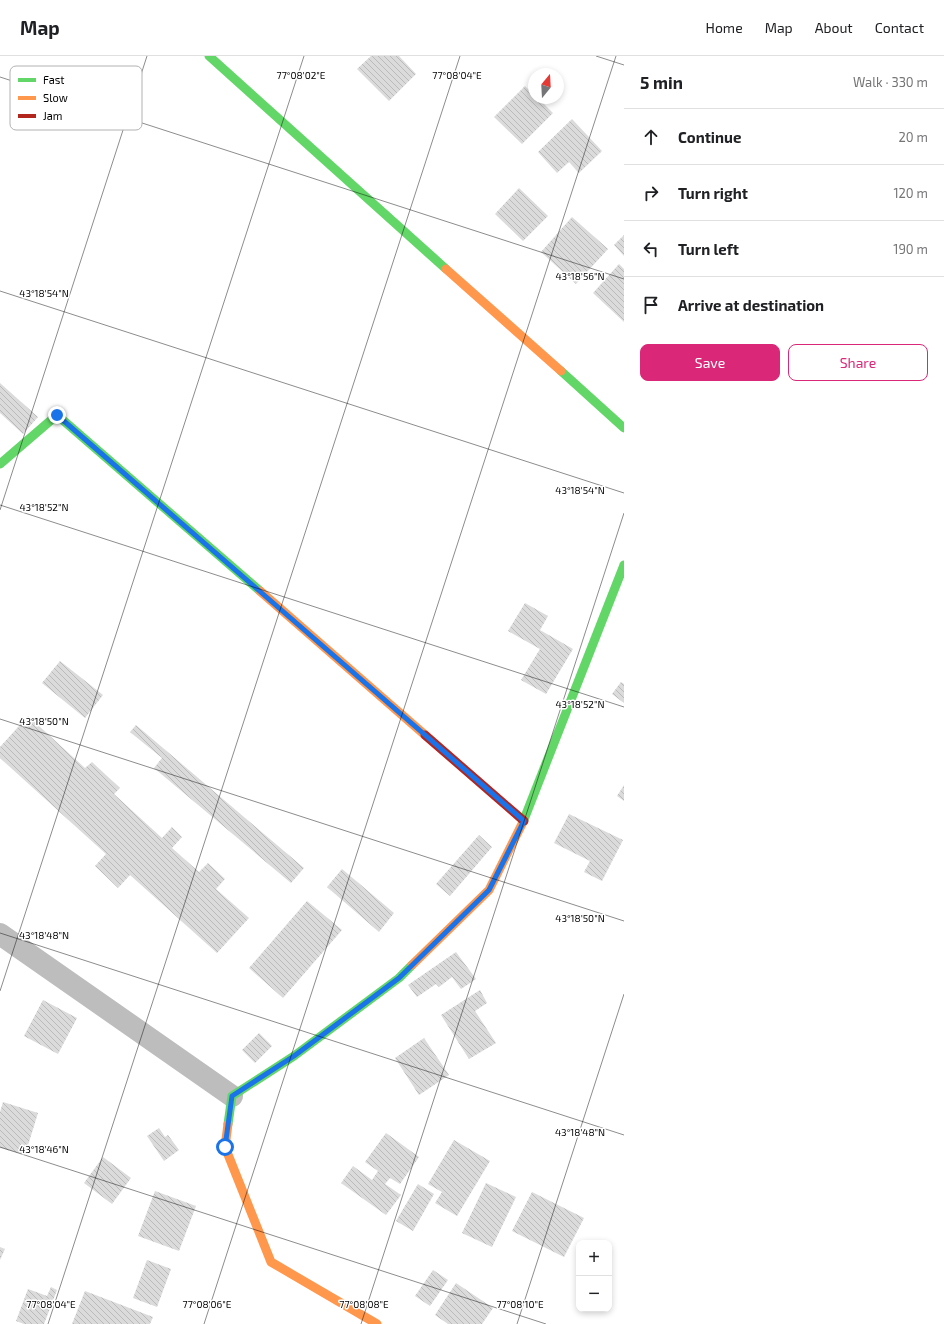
<!DOCTYPE html>
<html lang="en">
<head>
<meta charset="utf-8">
<style>
  :root { --surface:#fff; --page:#f2f2f2; --text:#202124; --muted:#757577; --line:#e0e0e0; --accent:#db2777 }
  body { margin:0; font-family:"Exo 2",sans-serif; background:var(--page); color:var(--text) }
  .controls { position:absolute; right:12px; bottom:12px; display:grid; overflow:hidden; border-radius:8px; box-shadow:0 2px 6px #0003 }
  .controls button { width:36px; height:36px; display:grid; place-items:center; padding:0; border:0; border-bottom:1px solid var(--line); background:var(--surface); color:var(--text); font:20px sans-serif }
  .compass { position:absolute; left:528px; top:12px; width:36px; height:36px; border-radius:50%; background:var(--surface); box-shadow:0 2px 6px #0003; rotate:18deg }
  .stop { position:absolute; width:12px; height:12px; margin:-9px; border:3px solid #1a73e8; border-radius:50%; background:#fff }
  .stop.end { background:#1a73e8; border-color:#fff; box-shadow:0 1px 4px #0008 }
  .list { margin:0; padding:0; list-style:none }
  h2 { display:flex; justify-content:space-between; align-items:center; height:52px; margin:0; padding:0 16px; font-size:17px }
  h2 small { font-size:13px; font-weight:400; color:var(--muted) }
  .list li { display:grid; grid-template-columns:26px 1fr auto; gap:12px; align-items:center; box-sizing:border-box; height:56px; padding:0 16px; border-top:1px solid var(--line) }
  .list b { display:block; font-size:15px; white-space:nowrap }
  .list em { font-size:13px; font-style:normal; color:var(--muted) }
  .actions { display:flex; gap:8px; padding:12px 16px }
  .actions a { flex:1; padding:9px 0; border:1px solid var(--accent); border-radius:8px; text-align:center; font-size:14px; color:var(--accent) }
  .actions .main { background:var(--accent); color:#fff }
  .icon { flex:none; width:22px; height:22px; fill:none; stroke:currentColor; stroke-width:2; stroke-linecap:round; stroke-linejoin:round }
  .map { position:relative; flex:none; width:624px; height:1268px; overflow:hidden }
  header { display:flex; align-items:center; gap:24px; box-sizing:border-box; height:56px; padding:0 20px; background:var(--surface); border-bottom:1px solid var(--line) }
  header strong { font-size:19px }
  nav { display:flex; gap:22px; margin-inline-start:auto; font-size:14px }
  main { display:flex }
  aside { flex:1; background:var(--surface) }
  .map>svg:first-child { display:block }
  .building { fill:url(#building-back-hatch) }
  .lines { fill:none; stroke-linecap:round; stroke-linejoin:round }
  .street { stroke:#bdbdbd; stroke-width:22 }
  .fast { stroke:#63d668; stroke-width:9 }
  .slow { stroke:#ff974d; stroke-width:9 }
  .jam { stroke:#b3261e; stroke-width:9 }
  .route { stroke:#1a73e8; stroke-width:5 }
  .ticks { fill:none; stroke:#000; stroke-width:1; stroke-opacity:0.45 }
  .key { fill:#fff; stroke:#b2b2b2; stroke-width:1 }
  .key-label { font-size:11px; fill:#000 }
  .ticks-label { font-size:10px; text-anchor:middle; fill:#000; stroke:#fff; stroke-width:3; stroke-linejoin:round; paint-order:stroke }
</style>
</head>
<body>
<header>
<strong>Map</strong>
<nav><a>Home</a><a>Map</a><a>About</a><a>Contact</a></nav>
</header>
<main>
<div class="map">
<svg width="624" height="1268" viewBox="0 0 624 1268">
  <defs>
    <pattern id="building-back-hatch" width="6" height="6" patternUnits="userSpaceOnUse"><rect width="6" height="6" fill="#dbdbdb"/><path d="M-1 5l2 2M0 0l6 6M5-1l2 2" fill="none" stroke="#bababa"/></pattern>
  </defs>
  <rect width="100%" height="100%" fill="#fff"/>
  <g class="building">
    <polygon points="371,0 399,0 416,18 389,45 357,13"/>
    <polygon points="525,30 534,39 534,42 538,42 553,57 522,88 494,61"/>
    <polygon points="572,63 602,95 579,117 569,106 557,117 538,96"/>
    <polygon points="519,132 548,160 523,185 495,158"/>
    <polygon points="572,161 608,193 576,228 541,196"/>
    <polygon points="624,179 624,200 614,189"/>
    <polygon points="619,208 624,213 624,266 593,237"/>
    <polygon points="0,327 38,361 23,378 0,357"/>
    <polygon points="525,547 548,560 540,574 573,593 546,638 521,624 540,593 508,575"/>
    <polygon points="60,605 103,639 85,662 42,627"/>
    <polygon points="621,626 624,628 624,647 612,638"/>
    <polygon points="28,660 85,712 92,706 120,732 114,738 162,782 172,771 182,781 172,792 199,816 208,807 225,823 216,833 249,862 217,897 130,819 118,832 95,810 106,798 0,702 0,691"/>
    <polygon points="136,669 304,812 291,827 154,712 162,702 130,676"/>
    <polygon points="624,729 624,745 617,740"/>
    <polygon points="569,758 623,784 602,825 584,816 590,805 554,787"/>
    <polygon points="479,779 492,791 450,840 436,828"/>
    <polygon points="342,813 394,857 379,876 327,831"/>
    <polygon points="307,845 342,874 283,942 249,912"/>
    <polygon points="456,896 476,923 461,933 452,921 439,931 436,928 417,941 408,929"/>
    <polygon points="480,934 487,947 475,955 496,987 469,1003 441,959"/>
    <polygon points="43,944 77,962 58,998 24,980"/>
    <polygon points="259,977 272,990 255,1007 242,994"/>
    <polygon points="424,982 449,1019 419,1039 395,1002"/>
    <polygon points="3,1046 38,1057 25,1099 0,1092 0,1056"/>
    <polygon points="159,1072 165,1081 168,1079 179,1094 164,1105 147,1080"/>
    <polygon points="386,1077 419,1101 400,1128 390,1122 385,1128 401,1139 386,1159 341,1127 353,1110 372,1124 378,1115 365,1106"/>
    <polygon points="454,1084 490,1105 457,1160 435,1147 442,1136 428,1128"/>
    <polygon points="103,1101 131,1122 112,1148 84,1127"/>
    <polygon points="486,1127 516,1141 492,1191 462,1177"/>
    <polygon points="418,1128 434,1138 413,1175 396,1165"/>
    <polygon points="155,1135 196,1150 179,1195 138,1180"/>
    <polygon points="532,1136 584,1162 564,1201 512,1175"/>
    <polygon points="0,1191 5,1193 0,1204"/>
    <polygon points="147,1204 171,1213 157,1251 133,1242"/>
    <polygon points="433,1214 448,1224 430,1250 415,1240"/>
    <polygon points="456,1227 493,1252 482,1268 448,1268 435,1259"/>
    <polygon points="51,1231 57,1234 44,1268 24,1268 16,1265 28,1233 47,1240"/>
    <polygon points="85,1235 153,1261 150,1268 72,1268"/>
  </g>
  <g class="lines">
    <polyline class="street" points="0,878 232,1040"/>
    <g class="fast">
      <polyline points="209,0 446,213"/>
      <polyline points="561,315 624,372"/>
      <polyline points="0,408 57,359 260,535"/>
      <polyline points="523,766 624,509"/>
      <polyline points="228,1068 232,1040 294,1000 399,922 412,909"/>
    </g>
    <g class="slow">
      <polyline points="446,213 561,315"/>
      <polyline points="260,535 425,679"/>
      <polyline points="412,909 489,834 523,766"/>
      <polyline points="228,1068 225,1091 271,1206 377,1268"/>
    </g>
    <polyline class="jam" points="425,679 524,765"/>
  </g>
  <g class="lines">
    <polyline class="route" points="57,359 524,765 489,834 399,922 294,1000 232,1040 225,1091"/>
  </g>
  <path class="ticks" d="M596,0L624,9M0,21L624,223M0,235L624,437M0,449L624,651M0,454L147,0M0,663L624,865M0,877L624,1079M0,935L304,0M0,1091L546,1268M48,1268L460,0M204,1268L616,0M361,1268L624,457M517,1268L624,938"/>
  <rect x="10" y="10" width="132" height="64" rx="6" class="key"/>
  <rect x="18" y="22" width="18" height="4" fill="#63d668"/>
  <rect x="18" y="40" width="18" height="4" fill="#ff974d"/>
  <rect x="18" y="58" width="18" height="4" fill="#b3261e"/>
  <g class="key-label">
    <text x="43" y="28">Fast</text>
    <text x="43" y="46">Slow</text>
    <text x="43" y="64">Jam</text>
  </g>
  <g class="ticks-label">
    <text x="301" y="23">77°08'02"E</text>
    <text x="457" y="23">77°08'04"E</text>
    <text x="580" y="224">43°18'56"N</text>
    <text x="44" y="241">43°18'54"N</text>
    <text x="580" y="438">43°18'54"N</text>
    <text x="44" y="455">43°18'52"N</text>
    <text x="580" y="652">43°18'52"N</text>
    <text x="44" y="669">43°18'50"N</text>
    <text x="580" y="866">43°18'50"N</text>
    <text x="44" y="883">43°18'48"N</text>
    <text x="580" y="1080">43°18'48"N</text>
    <text x="44" y="1097">43°18'46"N</text>
    <text x="51" y="1252">77°08'04"E</text>
    <text x="207" y="1252">77°08'06"E</text>
    <text x="364" y="1252">77°08'08"E</text>
    <text x="520" y="1252">77°08'10"E</text>
  </g>
</svg>
<div class="controls">
<button>+</button>
<button>−</button>
</div>
<svg class="compass" viewBox="-18 -18 36 36"><path d="M0-13l5 13h-10z" fill="#e53935"/><path d="M0 13l5-13h-10z" fill="#757577"/></svg>
<div class="stop" style="left:225px;top:1091px"></div>
<div class="stop end" style="left:57px;top:359px"></div>
</div>
<aside>
<h2>5 min<small>Walk · 330 m</small></h2>
<ul class="list">
<li><svg class="icon" aria-label="ahead" viewBox="0 0 24 24"><path d="M12 20V5M6 11l6-6 6 6"/></svg><div><b>Continue</b></div><em>20 m</em></li>
<li><svg class="icon" aria-label="right" viewBox="0 0 24 24"><path d="M7 20v-9h11M14 6l5 5-5 5"/></svg><div><b>Turn right</b></div><em>120 m</em></li>
<li><svg class="icon" aria-label="left" viewBox="0 0 24 24"><path d="M17 20v-9H6M10 6l-5 5 5 5"/></svg><div><b>Turn left</b></div><em>190 m</em></li>
<li><svg class="icon" aria-label="arrive" viewBox="0 0 24 24"><path d="M6 21V4h12l-3 4 3 4H6"/></svg><div><b>Arrive at destination</b></div></li>
</ul>
<div class="actions"><a class="main">Save</a><a>Share</a></div>
</aside>
</main>
</body>
</html>
